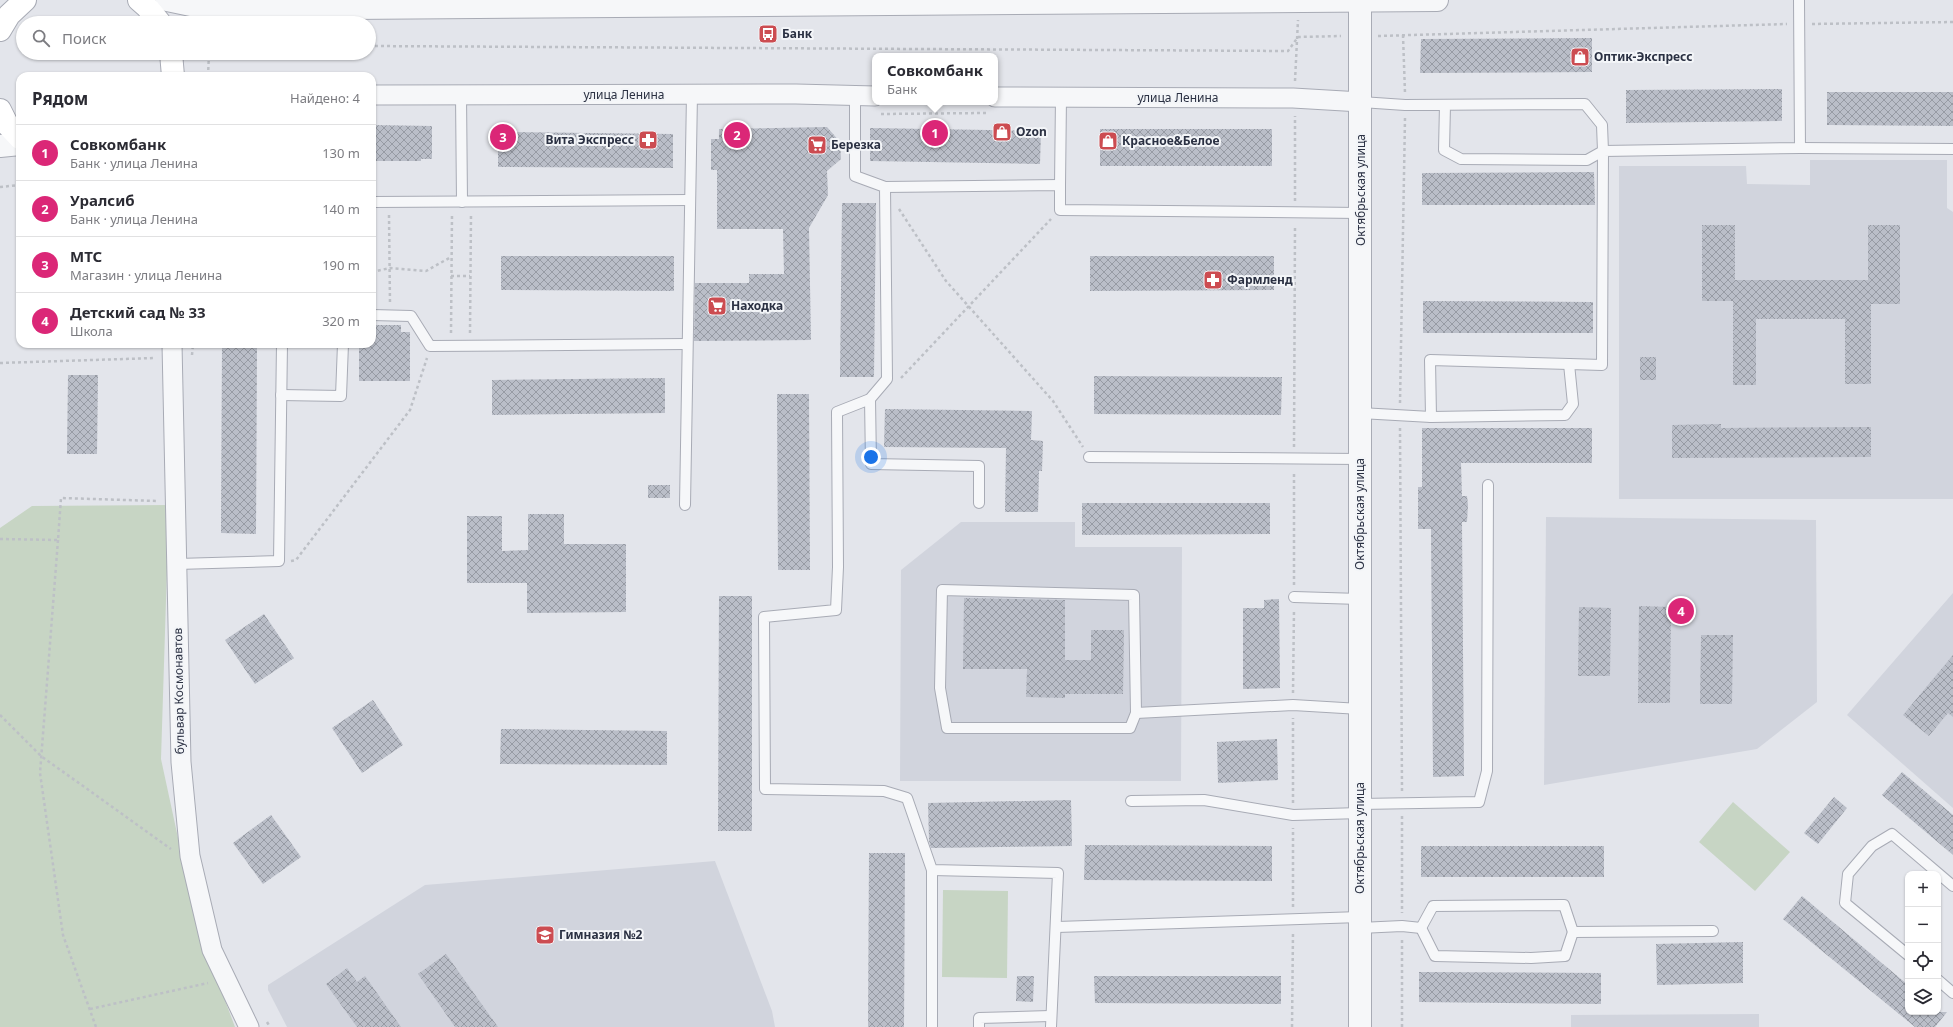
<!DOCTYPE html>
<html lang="ru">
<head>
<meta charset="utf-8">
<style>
  :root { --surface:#fff; --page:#f7f7f7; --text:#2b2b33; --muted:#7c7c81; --line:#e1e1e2; --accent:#db2777 }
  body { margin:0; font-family:"Noto Sans",sans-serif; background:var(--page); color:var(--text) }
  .controls { position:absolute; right:12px; bottom:12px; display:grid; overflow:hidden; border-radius:8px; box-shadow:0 1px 3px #0004 }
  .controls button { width:36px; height:36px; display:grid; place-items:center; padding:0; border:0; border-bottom:1px solid var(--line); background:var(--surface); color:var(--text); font:20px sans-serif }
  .you { position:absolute; left:871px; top:457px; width:14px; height:14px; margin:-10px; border:3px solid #fff; border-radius:50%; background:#1a73e8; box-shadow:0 0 0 6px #1a73e833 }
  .badge { display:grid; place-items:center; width:26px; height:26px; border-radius:50%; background:var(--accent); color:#fff; font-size:13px; font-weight:700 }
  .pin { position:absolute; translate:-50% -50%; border:2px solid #fff; box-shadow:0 1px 4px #0006 }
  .popup { position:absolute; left:872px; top:53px; width:126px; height:52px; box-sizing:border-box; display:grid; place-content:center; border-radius:8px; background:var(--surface); filter:drop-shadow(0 1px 3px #0005); font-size:13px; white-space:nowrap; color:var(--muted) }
  .popup b { font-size:15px; color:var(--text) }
  .popup::after { content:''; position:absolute; left:50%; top:100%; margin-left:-8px; border:8px solid transparent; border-top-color:var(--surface) }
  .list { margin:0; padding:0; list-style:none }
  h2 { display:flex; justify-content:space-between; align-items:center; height:52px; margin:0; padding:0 16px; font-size:17px }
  h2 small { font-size:13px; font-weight:400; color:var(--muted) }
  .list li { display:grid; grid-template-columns:26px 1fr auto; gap:12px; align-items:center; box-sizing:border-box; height:56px; padding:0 16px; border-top:1px solid var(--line) }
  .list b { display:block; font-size:15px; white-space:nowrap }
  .list p { margin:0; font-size:13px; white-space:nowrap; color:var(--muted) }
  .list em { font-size:13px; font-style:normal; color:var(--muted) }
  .icon { flex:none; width:22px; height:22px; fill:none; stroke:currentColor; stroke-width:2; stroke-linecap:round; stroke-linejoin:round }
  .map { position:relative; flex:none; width:1953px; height:1027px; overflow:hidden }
  .search { position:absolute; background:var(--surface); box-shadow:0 1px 3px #0004; left:16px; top:16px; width:360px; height:44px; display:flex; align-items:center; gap:10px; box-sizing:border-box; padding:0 14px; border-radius:22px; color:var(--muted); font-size:15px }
  .panel { position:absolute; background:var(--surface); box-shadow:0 1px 3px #0004; left:16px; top:72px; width:360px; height:276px; border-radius:12px }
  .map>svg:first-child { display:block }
  .built { fill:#d1d4dd }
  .park { fill:#c7d5c4 }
  .building { fill:url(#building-cross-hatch) }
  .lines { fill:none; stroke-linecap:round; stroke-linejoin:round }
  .service-casing { stroke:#a8abb5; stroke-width:12 }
  .minor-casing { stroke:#a8abb5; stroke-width:21 }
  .tertiary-casing { stroke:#a8abb5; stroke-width:24 }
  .secondary-casing { stroke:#a8abb5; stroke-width:24 }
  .path { stroke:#bdc0c6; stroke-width:2.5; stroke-dasharray:3 3; stroke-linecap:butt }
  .service { stroke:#f6f7f9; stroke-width:10 }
  .minor { stroke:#f6f7f9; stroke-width:19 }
  .tertiary { stroke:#f6f7f9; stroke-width:22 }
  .secondary { stroke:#fff; stroke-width:22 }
  .labels { text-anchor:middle; stroke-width:4; stroke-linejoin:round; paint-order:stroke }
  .poi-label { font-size:12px; font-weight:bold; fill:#2b3143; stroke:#f3f5f8; text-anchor:start }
  .street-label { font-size:12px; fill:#2b3143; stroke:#f3f5f8 }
</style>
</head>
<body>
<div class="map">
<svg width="1953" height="1027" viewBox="0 0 1953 1027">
  <defs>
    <pattern id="building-cross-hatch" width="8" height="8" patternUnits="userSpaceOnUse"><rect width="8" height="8" fill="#babec8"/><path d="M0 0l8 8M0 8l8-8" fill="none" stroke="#979ba4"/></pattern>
  </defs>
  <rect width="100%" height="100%" fill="#e3e5eb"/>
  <g class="built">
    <polygon points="1810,160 1947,160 1947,208 1953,212 1953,499 1619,499 1619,166 1746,166 1747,184 1810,185"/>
    <polygon points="1546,517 1816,520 1817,702 1757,749 1544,785"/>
    <polygon points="961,522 1075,522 1075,547 1182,547 1181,781 900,781 901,570"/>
    <polygon points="1953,593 1953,808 1847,715"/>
    <polygon points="715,861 772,1011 775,1027 287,1027 268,990 268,985 425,885"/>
    <polygon points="1759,1014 1759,1027 1571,1027 1571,1015"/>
  </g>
  <g class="park">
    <polygon points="169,505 161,759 197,926 235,1027 0,1027 0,528 32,506"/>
    <polygon points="1733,802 1790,852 1755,891 1699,842"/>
    <polygon points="943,890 1008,891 1007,978 942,977"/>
  </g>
  <g class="building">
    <polygon points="1592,38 1592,72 1420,73 1421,39"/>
    <polygon points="1782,89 1782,121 1626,123 1626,90"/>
    <polygon points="1827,92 1953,92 1953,126 1827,125"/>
    <polygon points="372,125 432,126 432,159 421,159 421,161 373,161"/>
    <polygon points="827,127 840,142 841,159 827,171 828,195 809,228 811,340 694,341 695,283 749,283 749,274 784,274 783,229 717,229 717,170 711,170 711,139 719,139 719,129"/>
    <polygon points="870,128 1041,131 1040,164 870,161"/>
    <rect x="1100" y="129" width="172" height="37"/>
    <polygon points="498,132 673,134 673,168 498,167"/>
    <polygon points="1594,172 1595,205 1422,205 1422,173"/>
    <polygon points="842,203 876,203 874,377 840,377"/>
    <polygon points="1702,225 1735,225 1735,280 1868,280 1868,225 1900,225 1900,304 1871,304 1871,384 1845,384 1845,319 1756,319 1756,385 1733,385 1733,301 1702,301"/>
    <polygon points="501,256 674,256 674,291 501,290"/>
    <polygon points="1090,256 1274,256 1274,290 1090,291"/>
    <polygon points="1423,301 1593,302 1593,333 1423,333"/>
    <polygon points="372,325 401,325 401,332 410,332 410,381 359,381 359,344 372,344"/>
    <polygon points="222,344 257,344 256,534 221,533"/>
    <rect x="1640" y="357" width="16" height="23"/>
    <polygon points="68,375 98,375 97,454 67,454"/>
    <polygon points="1094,376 1282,377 1281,415 1094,414"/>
    <polygon points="665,378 665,413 492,415 492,380"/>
    <polygon points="777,394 809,394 810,570 778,570"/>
    <polygon points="885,409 1032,411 1031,440 1043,441 1042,471 1039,471 1038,512 1005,512 1006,448 884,447"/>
    <polygon points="1721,424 1721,428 1871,427 1871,457 1672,458 1672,425"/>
    <polygon points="1422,428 1592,428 1592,463 1461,463 1462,496 1467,496 1468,505 1467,522 1462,522 1464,776 1433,777 1431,529 1418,529 1418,487 1422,487"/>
    <rect x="648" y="485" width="22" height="13"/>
    <polygon points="1082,503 1270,503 1270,534 1082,535"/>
    <polygon points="528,514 564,514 564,544 626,544 626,612 527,613 527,583 467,583 467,516 502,516 502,551 528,550"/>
    <polygon points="719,596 752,596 752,831 718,831"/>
    <polygon points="964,598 1065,600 1065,660 1091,660 1091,630 1124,630 1123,694 1065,694 1065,698 1026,697 1027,669 963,669"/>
    <polygon points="1279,599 1280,688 1243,689 1243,608 1264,608 1264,600"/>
    <polygon points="1639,606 1671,607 1670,703 1638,703"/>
    <polygon points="1579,607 1611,608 1610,676 1578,676"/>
    <polygon points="264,614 294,658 255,684 225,640"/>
    <polygon points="1701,635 1733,635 1732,704 1700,704"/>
    <polygon points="1953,655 1953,717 1948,713 1929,736 1903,715"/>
    <polygon points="373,700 403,745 362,773 332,728"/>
    <polygon points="501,729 667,731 667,765 500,764"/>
    <polygon points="1277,739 1278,780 1218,783 1217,742"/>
    <polygon points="1902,772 1953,815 1953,855 1882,795"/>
    <polygon points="1834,797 1847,808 1818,844 1804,833"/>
    <polygon points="1071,800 1072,846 931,848 929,841 928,803"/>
    <polygon points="271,815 301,857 263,884 233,843"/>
    <polygon points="1085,845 1272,846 1272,881 1084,880"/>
    <rect x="1421" y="846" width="183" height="31"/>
    <polygon points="869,853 905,853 904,1027 868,1027"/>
    <polygon points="1802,896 1908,985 1908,1012 1947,1012 1935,1027 1915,1027 1783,919"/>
    <polygon points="1743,942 1743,983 1657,985 1656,944"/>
    <polygon points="446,954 498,1027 455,1027 418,974"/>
    <polygon points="347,968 357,982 365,976 401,1027 357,1027 326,984"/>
    <polygon points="1419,972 1601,973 1601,1004 1419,1002"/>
    <polygon points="1017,976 1034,976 1033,1002 1016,1001"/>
    <polygon points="1094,976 1281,976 1281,1004 1095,1003"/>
  </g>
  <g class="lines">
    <g class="service-casing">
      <g id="service">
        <polyline points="461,95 462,202"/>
        <polyline points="855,96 855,176 885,187 887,379 870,399 837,412 838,567 836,610 764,617 765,789 884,791 907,798 932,870 1058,873 1051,1027"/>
        <polyline points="1361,102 1405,105 1585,104 1602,125 1603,151 1587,160 1461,159 1444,150 1445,105"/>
        <polyline points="1800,148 1953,149"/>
        <polyline points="1060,185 1061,97"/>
        <polyline points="885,187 1060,185 1060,210 1360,213"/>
        <polyline points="372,202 689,200"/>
        <polyline points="372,315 411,316 430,346 687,344"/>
        <polyline points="281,395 341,396 343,344"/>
        <polyline points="870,399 871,464 979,466 979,503"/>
        <polyline points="1360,413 1431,417 1565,415 1573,404 1569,364 1602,365 1603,151 1800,148 1799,0"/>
        <polyline points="1431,417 1430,360 1569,364"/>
        <polyline points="1089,457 1360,459"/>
        <polyline points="685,505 692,94"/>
        <polyline points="177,564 279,561 282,344"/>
        <polygon points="942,590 1134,595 1136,713 1130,728 947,728 940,688"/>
        <polyline points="1294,597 1360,599"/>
        <polyline points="1136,713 1293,705 1360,709"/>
        <polyline points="1131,801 1204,800 1293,815 1360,813"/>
        <polyline points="1360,804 1479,802 1487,771 1488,485"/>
        <polyline points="1057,927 1360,917"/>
        <polyline points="1360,928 1402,926 1421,928 1433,906 1564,905 1573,932 1713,931"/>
        <polyline points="1421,928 1435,956 1531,958 1565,956 1573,932"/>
        <polyline points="1908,955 1845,903 1848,874 1872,846 1892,834 1953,886"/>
        <polyline points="1938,980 1953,993"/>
        <polyline points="932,1027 932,870"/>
        <polyline points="979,1027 979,1018 1050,1016"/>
      </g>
    </g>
    <g class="minor-casing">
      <g id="minor">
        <polyline points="372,95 796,94 875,96"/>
        <polyline points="995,97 1293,98 1361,102"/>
        <polyline points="172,344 181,762 190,856 212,950 249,1027"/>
      </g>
    </g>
    <g class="tertiary-casing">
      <g id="tertiary">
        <polyline points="167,0 210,9 1437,0"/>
        <polyline points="0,146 20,144"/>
        <polyline points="1360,1027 1360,0"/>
      </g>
    </g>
    <g class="secondary-casing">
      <g id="secondary">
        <polyline points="139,0 147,7 160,23"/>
        <polyline points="0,30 9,15 25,0"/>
        <polyline points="171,53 173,76"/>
        <polyline points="0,110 7,124 20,138"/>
      </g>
    </g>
    <g class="path">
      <polyline points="1812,24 1953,22"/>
      <polyline points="1403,35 1405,93"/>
      <polyline points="1378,36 1787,24"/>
      <polyline points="369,46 1288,51 1298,37 1341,36"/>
      <polyline points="208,76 209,53"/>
      <polyline points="1295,81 1298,20"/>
      <polyline points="881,114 986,113"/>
      <polyline points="0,187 20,185"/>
      <polyline points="1295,201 1295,116"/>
      <polyline points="899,209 946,281 1053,401 1083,447"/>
      <polyline points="389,215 390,304"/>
      <polyline points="372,272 390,268 426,271 451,257"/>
      <polyline points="451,276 470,276"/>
      <polyline points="451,333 452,214"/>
      <polyline points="470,333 471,214"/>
      <polyline points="192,355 193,344"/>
      <polyline points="0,363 155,358"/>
      <polyline points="901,378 1051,219"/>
      <polyline points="1400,403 1405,118"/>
      <polyline points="1400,428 1402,791"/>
      <polyline points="1294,447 1295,226"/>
      <polyline points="0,539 58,540 61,498 158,501"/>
      <polyline points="58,540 40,773 63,935 96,1027"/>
      <polyline points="291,561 296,560 410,410 427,358"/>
      <polyline points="1294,585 1294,472"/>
      <polyline points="1293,693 1294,610"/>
      <polyline points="0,715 41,756 171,849"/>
      <polyline points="1293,803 1293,718"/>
      <polyline points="1402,816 1402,913"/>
      <polyline points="1293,907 1293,828"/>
      <polyline points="90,1009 208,983"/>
      <polyline points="267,1022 270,1027"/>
      <polyline points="1292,1027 1293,932"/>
      <polyline points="1402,1027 1402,940"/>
    </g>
    <use href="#service" class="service"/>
    <use href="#minor" class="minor"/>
    <use href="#tertiary" class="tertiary"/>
    <use href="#secondary" class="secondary"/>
  </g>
  <defs>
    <g id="bus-square" transform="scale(1)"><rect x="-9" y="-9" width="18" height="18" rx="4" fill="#cc4c51" stroke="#f3f5f8"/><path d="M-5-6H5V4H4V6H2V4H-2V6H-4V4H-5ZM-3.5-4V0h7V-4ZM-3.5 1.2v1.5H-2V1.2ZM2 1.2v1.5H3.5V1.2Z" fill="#fff"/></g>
    <g id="shop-square" transform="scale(1)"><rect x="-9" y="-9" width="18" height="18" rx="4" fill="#cc4c51" stroke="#f3f5f8"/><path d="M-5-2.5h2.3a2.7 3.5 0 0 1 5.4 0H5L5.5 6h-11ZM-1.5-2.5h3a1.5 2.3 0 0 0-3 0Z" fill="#fff"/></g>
    <g id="pharmacy-square" transform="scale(1)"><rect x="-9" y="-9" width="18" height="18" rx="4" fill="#cc4c51" stroke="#f3f5f8"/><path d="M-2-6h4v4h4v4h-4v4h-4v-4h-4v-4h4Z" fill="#fff"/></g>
    <g id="supermarket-square" transform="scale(1)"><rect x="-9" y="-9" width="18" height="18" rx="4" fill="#cc4c51" stroke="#f3f5f8"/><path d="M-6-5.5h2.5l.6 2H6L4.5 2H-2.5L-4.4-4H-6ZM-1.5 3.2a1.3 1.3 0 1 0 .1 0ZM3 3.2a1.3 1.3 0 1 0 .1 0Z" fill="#fff"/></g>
    <g id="school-square" transform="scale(1)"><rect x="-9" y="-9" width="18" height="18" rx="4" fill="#cc4c51" stroke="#f3f5f8"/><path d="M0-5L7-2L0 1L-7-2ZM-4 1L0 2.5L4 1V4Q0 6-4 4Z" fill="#fff"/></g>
  </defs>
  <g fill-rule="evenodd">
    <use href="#bus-square" x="768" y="34"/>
    <use href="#shop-square" x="1580" y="57"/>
    <use href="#shop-square" x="1002" y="132"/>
    <use href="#pharmacy-square" x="648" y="140"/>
    <use href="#shop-square" x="1108" y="141"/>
    <use href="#supermarket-square" x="817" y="145"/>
    <use href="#pharmacy-square" x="1213" y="280"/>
    <use href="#supermarket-square" x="717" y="306"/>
    <use href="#school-square" x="545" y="935"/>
  </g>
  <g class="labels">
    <g class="poi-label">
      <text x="782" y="38">Банк</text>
      <text x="1594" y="61">Оптик-Экспресс</text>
      <text x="1016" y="136">Ozon</text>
      <text x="634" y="144" text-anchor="end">Вита Экспресс</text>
      <text x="1122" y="145">Красное&amp;Белое</text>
      <text x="831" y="149">Березка</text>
      <text x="1227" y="284">Фармленд</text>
      <text x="731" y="310">Находка</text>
      <text x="559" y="939">Гимназия №2</text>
    </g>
    <g class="street-label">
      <text x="624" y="99">улица Ленина</text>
      <text x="1178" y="102">улица Ленина</text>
      <text transform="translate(1361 190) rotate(-90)" y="4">Октябрьская улица</text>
      <text transform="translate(1360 514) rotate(-90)" y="4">Октябрьская улица</text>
      <text transform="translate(179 691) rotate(-91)" y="4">бульвар Космонавтов</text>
      <text transform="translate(1360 838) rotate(-90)" y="4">Октябрьская улица</text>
    </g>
  </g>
</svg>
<div class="controls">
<button>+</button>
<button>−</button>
<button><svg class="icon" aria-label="locate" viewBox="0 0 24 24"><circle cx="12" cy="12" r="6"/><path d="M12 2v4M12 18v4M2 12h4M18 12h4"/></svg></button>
<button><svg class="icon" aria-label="layers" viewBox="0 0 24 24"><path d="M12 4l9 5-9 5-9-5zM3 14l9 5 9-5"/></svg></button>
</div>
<div class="you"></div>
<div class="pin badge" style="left:935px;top:133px">1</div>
<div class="popup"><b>Совкомбанк</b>Банк</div>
<div class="pin badge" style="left:737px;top:135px">2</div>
<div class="pin badge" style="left:503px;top:137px">3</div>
<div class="pin badge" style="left:1681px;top:611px">4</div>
<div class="search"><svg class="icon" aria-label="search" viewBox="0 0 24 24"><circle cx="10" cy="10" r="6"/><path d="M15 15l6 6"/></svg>Поиск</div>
<section class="panel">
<h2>Рядом<small>Найдено: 4</small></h2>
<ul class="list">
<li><span class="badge">1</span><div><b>Совкомбанк</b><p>Банк · улица Ленина</p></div><em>130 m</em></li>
<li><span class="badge">2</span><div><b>Уралсиб</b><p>Банк · улица Ленина</p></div><em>140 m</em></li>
<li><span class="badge">3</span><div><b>МТС</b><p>Магазин · улица Ленина</p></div><em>190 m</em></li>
<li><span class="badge">4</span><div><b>Детский сад № 33</b><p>Школа</p></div><em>320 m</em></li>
</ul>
</section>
</div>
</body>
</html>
